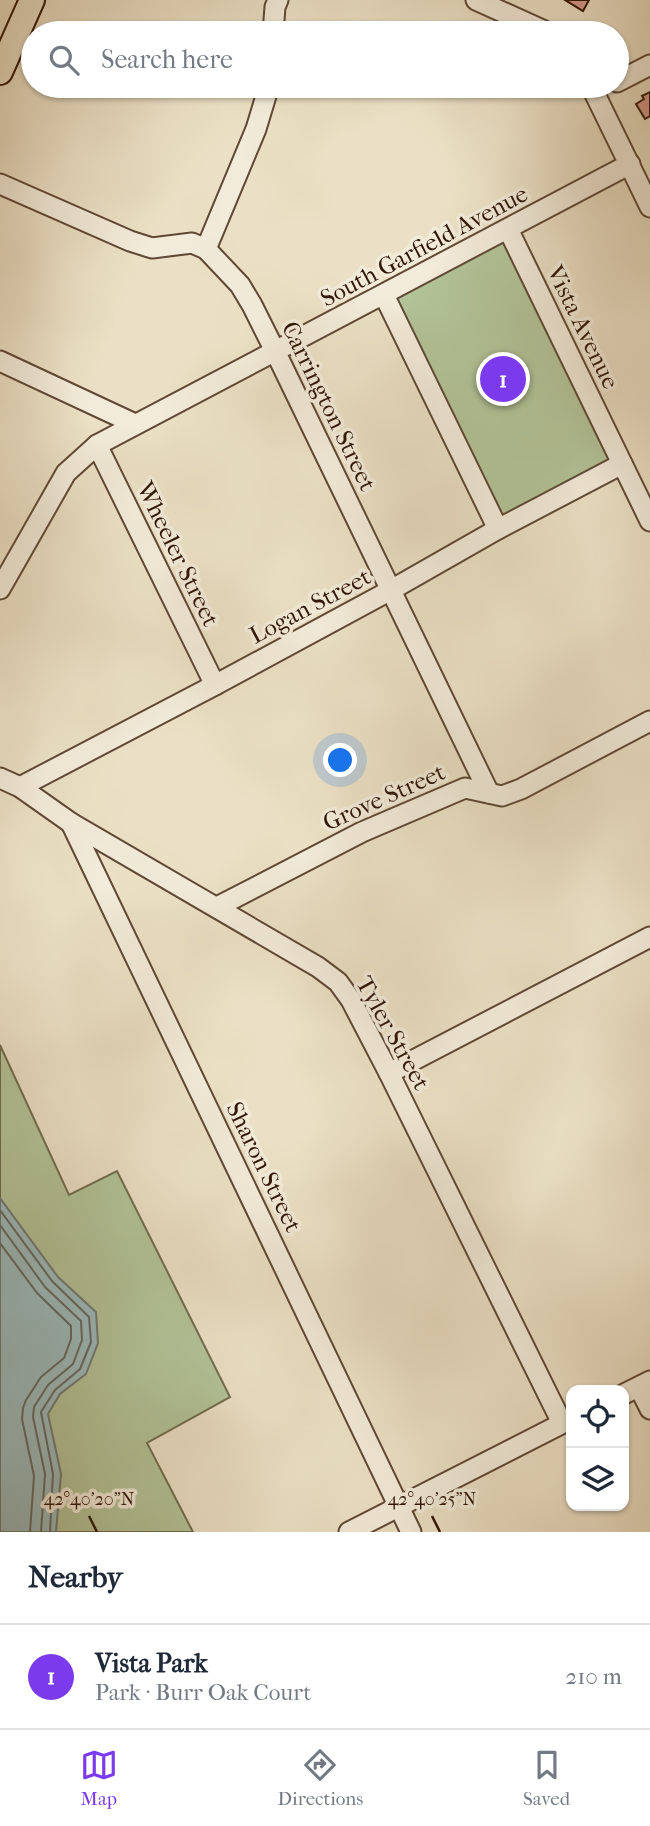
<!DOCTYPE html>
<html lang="en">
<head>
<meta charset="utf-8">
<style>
  :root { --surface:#fff; --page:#f6f6f7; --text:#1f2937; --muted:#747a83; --line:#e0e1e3; --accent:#7c3aed }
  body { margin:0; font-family:"IM FELL French Canon",serif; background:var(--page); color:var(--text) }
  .controls { position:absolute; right:21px; bottom:21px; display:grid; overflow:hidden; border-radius:14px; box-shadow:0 2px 5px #0004 }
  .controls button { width:63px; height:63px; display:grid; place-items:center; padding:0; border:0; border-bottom:2px solid var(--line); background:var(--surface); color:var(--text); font:35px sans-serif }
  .you { position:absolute; left:341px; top:761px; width:24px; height:24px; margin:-18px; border:5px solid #fff; border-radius:50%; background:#1a73e8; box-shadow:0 0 0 10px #1a73e833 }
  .badge { display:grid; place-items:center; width:46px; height:46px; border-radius:50%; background:var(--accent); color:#fff; font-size:23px; font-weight:700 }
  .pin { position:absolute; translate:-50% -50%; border:4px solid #fff; box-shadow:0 2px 7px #0006 }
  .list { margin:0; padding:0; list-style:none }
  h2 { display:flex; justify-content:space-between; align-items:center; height:91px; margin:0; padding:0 28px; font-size:30px }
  h2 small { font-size:23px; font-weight:400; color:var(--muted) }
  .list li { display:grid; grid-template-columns:46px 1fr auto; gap:21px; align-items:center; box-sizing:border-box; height:105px; padding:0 28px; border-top:2px solid var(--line) }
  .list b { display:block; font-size:26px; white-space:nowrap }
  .list p { margin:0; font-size:23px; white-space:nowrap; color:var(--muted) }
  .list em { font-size:23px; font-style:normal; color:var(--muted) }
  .icon { flex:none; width:38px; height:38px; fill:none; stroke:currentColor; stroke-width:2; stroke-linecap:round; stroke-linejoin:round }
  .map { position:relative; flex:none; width:650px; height:1532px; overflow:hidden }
  .search { position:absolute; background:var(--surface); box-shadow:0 2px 5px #0004; left:21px; right:21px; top:21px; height:77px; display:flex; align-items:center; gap:18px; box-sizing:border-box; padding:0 24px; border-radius:38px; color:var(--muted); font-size:26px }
  .sheet { height:196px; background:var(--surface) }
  nav { display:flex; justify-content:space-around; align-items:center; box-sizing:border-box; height:98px; border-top:2px solid var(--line); background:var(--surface); font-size:19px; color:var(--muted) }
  nav a { display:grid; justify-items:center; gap:4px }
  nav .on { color:var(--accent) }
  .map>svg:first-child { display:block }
  .green { fill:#b2c398; stroke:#716c4e; stroke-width:2 }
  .water { fill:#9bbbbd; stroke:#707973; stroke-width:2 }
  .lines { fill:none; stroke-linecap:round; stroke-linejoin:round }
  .shore { stroke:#666861; stroke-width:2 }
  .building { fill:#d39a8e; stroke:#301605; stroke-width:2 }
  .minor-casing { stroke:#5f4835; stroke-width:23 }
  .major-casing { stroke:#301605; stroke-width:28 }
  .minor { stroke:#f2ebd9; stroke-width:19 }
  .major { stroke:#ebe0c5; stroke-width:24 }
  .ticks { fill:none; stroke:#301605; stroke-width:2.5 }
  .labels { text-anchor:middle; stroke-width:7; stroke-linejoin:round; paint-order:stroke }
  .street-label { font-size:24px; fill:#301605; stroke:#f2ebd9 }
  .ticks-label { font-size:18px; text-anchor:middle; fill:#301605; stroke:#f2ebd9; stroke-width:7; stroke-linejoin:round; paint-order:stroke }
</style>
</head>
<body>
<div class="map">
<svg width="650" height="1532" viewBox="0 0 650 1532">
  <rect width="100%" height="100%" fill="#ebe0c5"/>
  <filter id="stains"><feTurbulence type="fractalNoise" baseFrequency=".00286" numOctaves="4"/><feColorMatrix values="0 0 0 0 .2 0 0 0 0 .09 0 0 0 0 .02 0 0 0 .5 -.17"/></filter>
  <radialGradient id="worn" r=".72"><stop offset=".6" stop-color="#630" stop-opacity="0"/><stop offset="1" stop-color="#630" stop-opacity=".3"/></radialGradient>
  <g class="green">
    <polygon points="508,229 622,464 498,529 384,295"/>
    <polygon points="0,1045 69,1195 117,1171 230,1397 147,1443 193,1532 0,1532"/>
  </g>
  <polygon class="water" points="0,1198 58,1277 96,1312 98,1343 86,1374 60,1394 48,1414 61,1474 56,1532 0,1532"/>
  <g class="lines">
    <g class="shore">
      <polyline points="0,1210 52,1281 89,1317 91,1342 80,1369 55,1390 41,1412 53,1474 50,1532"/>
      <polyline points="0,1225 45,1287 81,1321 82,1340 73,1364 48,1385 34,1407 33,1417 45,1474 41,1532"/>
      <polyline points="0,1243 37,1293 71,1326 71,1339 64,1358 41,1377 26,1400 23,1408 22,1419 34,1476 30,1532"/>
    </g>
  </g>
  <g class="building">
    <polygon points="565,0 589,0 583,11"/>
    <polygon points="650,92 650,116 645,119 636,104 644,99 642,96"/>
  </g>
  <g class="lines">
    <g class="minor-casing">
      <g id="minor">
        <polyline points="476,0 549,33"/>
        <polyline points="273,33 275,7 278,0"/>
        <polyline points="617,82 650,65"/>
        <polyline points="591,86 650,207"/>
        <polyline points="0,184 130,241 152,248 192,243 206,249 240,285 252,305 275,351 489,793"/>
        <polyline points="508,229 650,521"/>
        <polyline points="206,249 256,129 269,86"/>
        <polyline points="384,295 498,529"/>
        <polyline points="0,361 135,424"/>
        <polyline points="97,445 215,685"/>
        <polyline points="0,589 66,473 97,445 630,164"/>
        <polyline points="0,778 20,787 71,823 318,967 338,982 351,1000 389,1073 562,1423"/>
        <polyline points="20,787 215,685 391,590 498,529 622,464"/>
        <polyline points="71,823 411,1532"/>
        <polyline points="217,907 362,832 465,788 502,796 521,789 650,721"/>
        <polyline points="389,1073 650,937"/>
        <polyline points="639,1387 650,1409"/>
        <polyline points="624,1394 650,1381"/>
        <polyline points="349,1532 571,1419"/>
      </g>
    </g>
    <g class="major-casing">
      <polyline id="major" points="0,72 32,0"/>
    </g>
    <use href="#minor" class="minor"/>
    <use href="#major" class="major"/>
  </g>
  <path class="ticks" d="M89,1516L97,1532M432,1516L440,1532"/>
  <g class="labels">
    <g class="street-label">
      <text transform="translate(424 246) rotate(-28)" y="8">South Garfield Avenue</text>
      <text transform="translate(583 327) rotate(64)" y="8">Vista Avenue</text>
      <text transform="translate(329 406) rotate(64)" y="8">Carrington Street</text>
      <text transform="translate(178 554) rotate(64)" y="8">Wheeler Street</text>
      <text transform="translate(310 606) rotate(-28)" y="8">Logan Street</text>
      <text transform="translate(384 797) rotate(-24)" y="8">Grove Street</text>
      <text transform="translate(393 1033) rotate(61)" y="8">Tyler Street</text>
      <text transform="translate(264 1167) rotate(64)" y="8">Sharon Street</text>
    </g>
  </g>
  <g class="ticks-label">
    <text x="89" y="1505">42°40'20"N</text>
    <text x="432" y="1505">42°40'25"N</text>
  </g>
  <rect width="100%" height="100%" filter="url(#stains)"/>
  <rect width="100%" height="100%" fill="url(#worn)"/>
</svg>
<div class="controls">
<button><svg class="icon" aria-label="locate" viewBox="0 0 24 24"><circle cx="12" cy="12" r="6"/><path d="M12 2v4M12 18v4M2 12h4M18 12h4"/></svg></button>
<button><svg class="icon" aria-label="layers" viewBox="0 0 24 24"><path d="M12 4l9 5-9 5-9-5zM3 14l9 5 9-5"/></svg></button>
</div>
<div class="you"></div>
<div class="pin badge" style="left:503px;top:379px">1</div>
<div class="search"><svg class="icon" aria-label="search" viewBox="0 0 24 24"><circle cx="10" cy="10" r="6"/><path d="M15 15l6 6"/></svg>Search here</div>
</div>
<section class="sheet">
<h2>Nearby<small></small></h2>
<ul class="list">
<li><span class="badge">1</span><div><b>Vista Park</b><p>Park · Burr Oak Court</p></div><em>210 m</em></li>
</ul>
</section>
<nav>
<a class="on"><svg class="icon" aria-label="map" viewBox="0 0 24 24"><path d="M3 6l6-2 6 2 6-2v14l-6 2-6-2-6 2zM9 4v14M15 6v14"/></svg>Map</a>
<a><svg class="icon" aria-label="directions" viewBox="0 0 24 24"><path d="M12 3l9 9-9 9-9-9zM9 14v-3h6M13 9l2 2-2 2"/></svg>Directions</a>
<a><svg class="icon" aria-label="saved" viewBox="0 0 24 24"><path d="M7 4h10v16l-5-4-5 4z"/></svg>Saved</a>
</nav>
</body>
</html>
